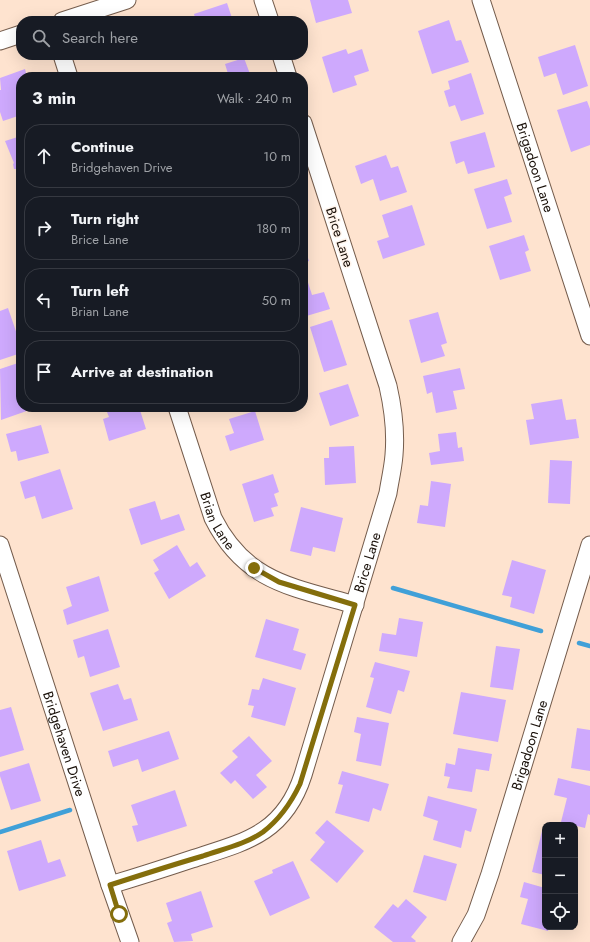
<!DOCTYPE html>
<html lang="en">
<head>
<meta charset="utf-8">
<style>
  :root { --surface:#171b24; --page:#20242c; --text:#f1f3f6; --muted:#9ea1a6; --line:#363941 }
  body { margin:0; font-family:Jost,sans-serif; background:var(--page); color:var(--text) }
  .controls { position:absolute; right:12px; bottom:12px; display:grid; overflow:hidden; border-radius:8px; box-shadow:0 4px 16px #0002 }
  .controls button { width:36px; height:36px; display:grid; place-items:center; padding:0; border:0; border-bottom:1px solid var(--line); background:var(--surface); color:var(--text); font:20px sans-serif }
  .stop { position:absolute; width:12px; height:12px; margin:-9px; border:3px solid #846e0c; border-radius:50%; background:#fff }
  .stop.end { background:#846e0c; border-color:#fff; box-shadow:0 1px 4px #0008 }
  .list { margin:0; padding:0; list-style:none }
  h2 { display:flex; justify-content:space-between; align-items:center; height:52px; margin:0; padding:0 16px; font-size:17px }
  h2 small { font-size:13px; font-weight:400; color:var(--muted) }
  .list li { display:grid; grid-template-columns:26px 1fr auto; gap:12px; align-items:center; box-sizing:border-box; height:64px; margin:0 8px 8px; padding:0 8px; border:1px solid var(--line); border-radius:16px }
  .list b { display:block; font-size:15px; white-space:nowrap }
  .list p { margin:0; font-size:13px; white-space:nowrap; color:var(--muted) }
  .list em { font-size:13px; font-style:normal; color:var(--muted) }
  .icon { flex:none; width:22px; height:22px; fill:none; stroke:currentColor; stroke-width:2; stroke-linecap:round; stroke-linejoin:round }
  .map { position:relative; flex:none; width:590px; height:942px; overflow:hidden }
  .search { position:absolute; background:var(--surface); box-shadow:0 4px 16px #0002; left:16px; top:16px; width:292px; height:44px; display:flex; align-items:center; gap:10px; box-sizing:border-box; padding:0 14px; border-radius:16px; color:var(--muted); font-size:15px }
  .panel { position:absolute; background:var(--surface); box-shadow:0 4px 16px #0002; left:16px; top:72px; width:292px; height:340px; border-radius:16px }
  .map>svg:first-child { display:block }
  .lines { fill:none; stroke-linecap:round; stroke-linejoin:round }
  .stream { stroke:#40a0d8; stroke-width:4.5 }
  .building { fill:#cea9fd }
  .minor-casing { stroke:#745c4c; stroke-width:19 }
  .minor { stroke:#fff; stroke-width:17 }
  .route { stroke:#846e0c; stroke-width:5 }
  .labels { text-anchor:middle; stroke-width:3; stroke-linejoin:round; paint-order:stroke }
  .street-label { font-size:14px; fill:#191009; stroke:#fff4ec }
</style>
</head>
<body>
<div class="map">
<svg width="590" height="942" viewBox="0 0 590 942">
  <rect width="100%" height="100%" fill="#fee3cf"/>
  <g class="lines">
    <g class="stream">
      <polyline points="393,588 541,631"/>
      <polyline points="579,643 590,646"/>
      <polyline points="0,832 70,810"/>
    </g>
  </g>
  <g class="building">
    <polygon points="310,0 348,0 352,13 316,23"/>
    <polygon points="227,3 233,21 196,21 194,14"/>
    <polygon points="449,20 456,41 461,40 469,62 432,74 418,31"/>
    <polygon points="575,45 588,86 563,95 556,73 544,77 538,57"/>
    <polygon points="346,49 348,54 362,49 369,71 354,76 357,85 333,93 322,57"/>
    <polygon points="244,58 250,74 251,73 253,77 229,77 225,64"/>
    <polygon points="25,69 27,77 21,77 21,115 3,121 0,112 0,90 1,90 0,78"/>
    <polygon points="471,73 484,114 461,121 455,105 449,107 444,91 450,89 448,81"/>
    <polygon points="587,101 590,109 590,145 571,152 557,110"/>
    <polygon points="485,132 495,167 468,174 464,161 456,164 450,142"/>
    <polygon points="21,136 21,173 18,174 16,169 14,169 13,164 14,163 5,141"/>
    <polygon points="386,155 391,168 398,166 407,192 380,201 373,179 361,184 355,166"/>
    <polygon points="507,179 512,194 504,197 512,222 487,229 474,189"/>
    <polygon points="412,205 425,245 383,259 377,241 389,237 382,215"/>
    <polygon points="524,235 529,250 525,252 531,271 500,280 489,246"/>
    <polygon points="303,243 309,261 303,263"/>
    <polygon points="305,273 312,295 324,292 330,309 303,317 303,274"/>
    <polygon points="8,308 21,346 21,353 0,360 0,311"/>
    <polygon points="438,312 447,343 441,345 445,356 421,363 409,320"/>
    <polygon points="332,320 347,365 324,372 310,327"/>
    <polygon points="21,362 21,407 38,407 1,420 0,369"/>
    <polygon points="460,368 465,389 453,391 457,409 436,413 432,392 427,394 423,376"/>
    <polygon points="348,384 359,416 330,426 319,393"/>
    <polygon points="562,399 566,420 576,419 579,438 530,445 526,420 534,419 531,404"/>
    <polygon points="105,407 139,407 146,429 109,441 103,419 109,417"/>
    <polygon points="255,411 264,440 230,451 225,436 234,433 229,419"/>
    <polygon points="41,425 49,453 18,461 16,451 11,452 6,434"/>
    <polygon points="456,432 458,448 462,447 464,461 431,465 429,453 440,451 438,434"/>
    <polygon points="354,446 356,483 325,485 324,458 329,458 329,447"/>
    <polygon points="550,460 572,461 570,504 548,503"/>
    <polygon points="60,469 73,509 42,519 35,496 25,499 20,482"/>
    <polygon points="273,474 279,492 274,494 278,506 271,508 274,516 254,522 242,484"/>
    <polygon points="431,481 451,484 445,527 417,523 420,505 428,506"/>
    <polygon points="155,501 161,520 179,514 185,530 141,545 129,509"/>
    <polygon points="301,507 343,518 335,552 313,547 311,556 290,551"/>
    <polygon points="177,545 190,567 197,562 206,576 169,599 154,573 159,570 153,560"/>
    <polygon points="512,560 546,570 534,614 510,607 512,597 502,595"/>
    <polygon points="99,576 109,611 67,625 63,610 72,606 66,587"/>
    <polygon points="399,618 423,622 417,657 379,651 382,633 396,635"/>
    <polygon points="266,619 299,629 293,650 306,654 301,670 255,657"/>
    <polygon points="108,629 120,667 90,677 84,656 78,658 73,640"/>
    <polygon points="496,646 520,649 513,690 490,687"/>
    <polygon points="375,662 410,671 404,692 398,690 391,714 366,707 374,678 370,677"/>
    <polygon points="263,678 296,688 285,726 251,717 254,706 248,705 252,689 259,690"/>
    <polygon points="118,684 124,700 131,698 138,720 103,731 90,693"/>
    <polygon points="461,692 506,700 498,742 453,734"/>
    <polygon points="11,707 24,750 0,757 0,710"/>
    <polygon points="357,717 389,723 381,766 356,761 361,734 354,732"/>
    <polygon points="577,728 590,730 590,771 571,768"/>
    <polygon points="169,731 179,759 142,772 138,759 113,767 108,751"/>
    <polygon points="249,736 272,761 256,775 267,787 253,799 235,780 231,784 220,773 238,757 232,751"/>
    <polygon points="458,748 492,754 489,771 476,769 472,792 447,788 450,777 444,776 446,763 455,765"/>
    <polygon points="29,763 41,801 11,810 0,776 0,772"/>
    <polygon points="342,771 389,784 381,811 373,808 369,822 335,813 343,785 338,784"/>
    <polygon points="558,778 590,786 590,815 588,814 585,828 561,822 567,798 554,795"/>
    <polygon points="175,790 187,826 137,842 132,826 138,825 131,805"/>
    <polygon points="428,796 477,809 471,832 465,830 461,848 433,840 438,821 423,816"/>
    <polygon points="327,820 364,851 337,883 310,860 325,842 315,833"/>
    <polygon points="542,831 545,832 545,875 532,872"/>
    <polygon points="41,840 48,863 60,859 66,876 19,891 7,851"/>
    <polygon points="424,855 457,864 446,901 413,892"/>
    <polygon points="293,861 310,898 270,916 254,881 273,873 272,870"/>
    <polygon points="524,882 545,888 545,927 549,927 548,931 521,924 528,899 520,897"/>
    <polygon points="201,891 213,927 191,934 193,941 174,942 167,923 172,921 166,903"/>
    <polygon points="406,899 427,917 411,937 416,941 415,942 393,942 374,927 393,904 398,908"/>
  </g>
  <g class="lines">
    <g class="minor-casing">
      <g id="minor">
        <polyline points="263,0 270,21"/>
        <path id="s1" d="M481,0L590,336"/>
        <polyline points="62,21 127,0"/>
        <polyline points="0,41 21,34"/>
        <polyline points="62,55 69,77"/>
        <polyline points="281,55 288,77"/>
        <path id="s2" d="M177,407L213,518C245,582 292,587 355,605"/>
        <path id="s3" d="M0,545L110,885L130,942"/>
        <path id="s4" d="M110,885C137,877 165,868 192,859C245,842 284,834 303,775L388,493C390,480 393,468 394,455C396,432 393,408 388,386L303,123"/>
        <path id="s5" d="M461,942L476,915L490,874L590,545"/>
      </g>
    </g>
    <use href="#minor" class="minor"/>
  </g>
  <g class="lines">
    <path class="route" d="M119,914L110,885C141,875 172,865 203,856C223,849 246,844 263,832C280,819 291,803 300,784L355,605L279,582L254,568"/>
  </g>
  <g class="labels">
    <g class="street-label">
      <text dy="5" stroke="none"><textPath href="#s1" startOffset="176">Brigadoon Lane</textPath></text>
      <text transform="translate(340 237) rotate(72)" y="5">Brice Lane</text>
      <text dy="5" stroke="none"><textPath href="#s2" startOffset="121">Brian Lane</textPath></text>
      <text dy="5" stroke="none"><textPath href="#s4" startOffset="455">Brice Lane</textPath></text>
      <text dy="5" stroke="none"><textPath href="#s3" startOffset="209">Bridgehaven Drive</textPath></text>
      <text dy="5" stroke="none"><textPath href="#s5" startOffset="209">Brigadoon Lane</textPath></text>
    </g>
  </g>
</svg>
<div class="controls">
<button>+</button>
<button>−</button>
<button><svg class="icon" aria-label="locate" viewBox="0 0 24 24"><circle cx="12" cy="12" r="6"/><path d="M12 2v4M12 18v4M2 12h4M18 12h4"/></svg></button>
</div>
<div class="stop" style="left:119px;top:914px"></div>
<div class="stop end" style="left:254px;top:568px"></div>
<div class="search"><svg class="icon" aria-label="search" viewBox="0 0 24 24"><circle cx="10" cy="10" r="6"/><path d="M15 15l6 6"/></svg>Search here</div>
<section class="panel">
<h2>3 min<small>Walk · 240 m</small></h2>
<ul class="list">
<li><svg class="icon" aria-label="ahead" viewBox="0 0 24 24"><path d="M12 20V5M6 11l6-6 6 6"/></svg><div><b>Continue</b><p>Bridgehaven Drive</p></div><em>10 m</em></li>
<li><svg class="icon" aria-label="right" viewBox="0 0 24 24"><path d="M7 20v-9h11M14 6l5 5-5 5"/></svg><div><b>Turn right</b><p>Brice Lane</p></div><em>180 m</em></li>
<li><svg class="icon" aria-label="left" viewBox="0 0 24 24"><path d="M17 20v-9H6M10 6l-5 5 5 5"/></svg><div><b>Turn left</b><p>Brian Lane</p></div><em>50 m</em></li>
<li><svg class="icon" aria-label="arrive" viewBox="0 0 24 24"><path d="M6 21V4h12l-3 4 3 4H6"/></svg><div><b>Arrive at destination</b></div></li>
</ul>
</section>
</div>
</body>
</html>
